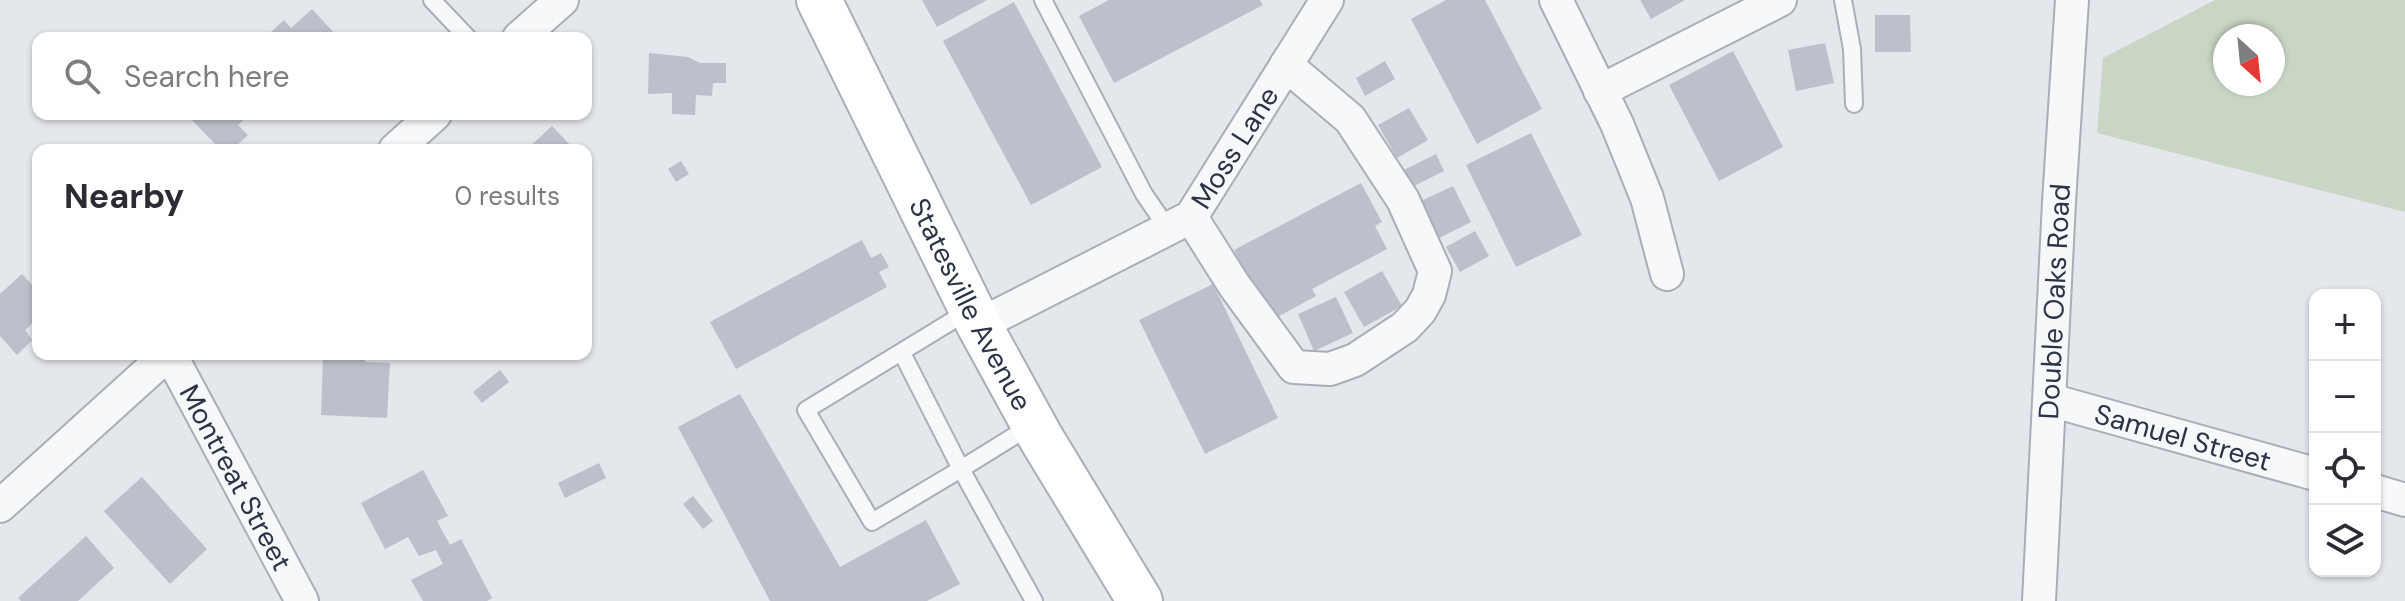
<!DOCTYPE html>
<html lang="en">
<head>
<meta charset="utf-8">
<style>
  :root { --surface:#fff; --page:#f2f2f3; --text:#2b2b33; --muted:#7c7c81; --line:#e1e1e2 }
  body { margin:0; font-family:"DM Sans",sans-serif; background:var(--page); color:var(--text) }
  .controls { position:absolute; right:24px; bottom:24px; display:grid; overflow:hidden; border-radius:16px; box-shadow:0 2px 6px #0004 }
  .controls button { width:72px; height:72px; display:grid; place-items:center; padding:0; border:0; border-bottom:2px solid var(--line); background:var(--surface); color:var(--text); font:40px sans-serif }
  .compass { position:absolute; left:2213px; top:24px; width:72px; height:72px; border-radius:50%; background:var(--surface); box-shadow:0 2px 6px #0004; rotate:153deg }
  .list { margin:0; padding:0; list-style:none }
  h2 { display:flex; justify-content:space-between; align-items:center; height:104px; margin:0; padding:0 32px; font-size:34px }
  h2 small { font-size:26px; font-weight:400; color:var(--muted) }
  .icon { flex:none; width:44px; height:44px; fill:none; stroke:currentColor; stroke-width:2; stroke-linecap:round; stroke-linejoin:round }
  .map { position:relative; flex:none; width:2405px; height:601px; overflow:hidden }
  .search { position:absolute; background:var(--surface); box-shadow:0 2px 6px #0004; left:32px; top:32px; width:560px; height:88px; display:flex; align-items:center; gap:20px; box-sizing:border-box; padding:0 28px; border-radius:16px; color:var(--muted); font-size:30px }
  .panel { position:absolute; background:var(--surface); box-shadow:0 2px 6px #0004; left:32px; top:144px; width:560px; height:216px; border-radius:16px }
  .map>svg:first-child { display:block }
  .green { fill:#c9d6c5; fill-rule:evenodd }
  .building { fill:#bbc0ca }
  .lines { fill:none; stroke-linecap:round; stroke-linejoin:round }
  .lane-casing { stroke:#a9aeb7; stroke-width:20 }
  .street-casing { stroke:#a9aeb7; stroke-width:36 }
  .secondary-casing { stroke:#a9aeb7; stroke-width:48 }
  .lane { stroke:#f7f8fa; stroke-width:16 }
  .street { stroke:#f7f8fa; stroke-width:32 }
  .secondary { stroke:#fff; stroke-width:44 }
  .labels { text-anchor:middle; stroke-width:6; stroke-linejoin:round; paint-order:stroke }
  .street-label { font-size:28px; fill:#2b3445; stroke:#f4f6f9 }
</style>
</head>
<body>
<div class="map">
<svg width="2405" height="601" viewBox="0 0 2405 601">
  <rect width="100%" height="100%" fill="#e4e7ec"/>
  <path class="green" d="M2215,0H2405V212L2097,133L2103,58ZM2225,36H2273V84H2225Z"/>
  <g class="building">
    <polygon points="922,0 987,0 937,27"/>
    <polygon points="1109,0 1260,0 1263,5 1114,83 1079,16"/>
    <polygon points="1446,0 1485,0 1542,109 1477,144 1411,19"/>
    <polygon points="1640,0 1685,0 1651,19"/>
    <polygon points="1014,2 1102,167 1031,205 943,41"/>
    <polygon points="312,9 339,38 270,38 268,35 284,20 291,28"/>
    <polygon points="1875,15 1910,15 1911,52 1875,52"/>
    <polygon points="1825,43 1834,83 1796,91 1788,50"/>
    <polygon points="1733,51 1783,147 1719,181 1669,85"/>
    <polygon points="649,53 688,57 700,63 726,63 726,83 713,83 712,96 696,95 695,115 672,114 672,93 648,94"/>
    <polygon points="1385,61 1395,79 1365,96 1356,78"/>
    <polygon points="1409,108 1428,140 1397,158 1378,125"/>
    <polygon points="186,114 250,114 238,125 248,135 232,150 221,150"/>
    <polygon points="552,126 575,150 526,150"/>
    <polygon points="1531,133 1582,235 1516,267 1466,165"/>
    <polygon points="1436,154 1444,171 1412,187 1404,170"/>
    <polygon points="681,161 689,174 676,182 668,169"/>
    <polygon points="1361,183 1382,222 1375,226 1387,249 1312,289 1316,296 1272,320 1234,250"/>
    <polygon points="1453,186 1471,222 1437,239 1419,202"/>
    <polygon points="1475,231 1489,256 1460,272 1446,247"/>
    <polygon points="862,240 871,258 881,253 889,267 879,272 887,287 736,369 710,322"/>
    <polygon points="1382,271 1402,306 1364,327 1344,292"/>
    <polygon points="22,274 38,291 38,318 25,330 32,340 17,355 0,336 0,294"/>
    <polygon points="1213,284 1278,418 1205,454 1139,320"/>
    <polygon points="1336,297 1353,333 1314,351 1298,314"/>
    <polygon points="323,354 365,354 365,362 390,363 387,418 321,415"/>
    <polygon points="500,370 509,382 482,403 473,392"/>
    <polygon points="740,394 840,567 926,520 960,584 927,601 770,601 678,427"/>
    <polygon points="599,463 606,478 565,498 558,483"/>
    <polygon points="423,470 448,516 437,521 450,545 461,539 492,598 487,601 423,601 411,580 443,564 436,550 419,556 408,537 385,549 361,503"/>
    <polygon points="142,477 207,549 170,584 104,511"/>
    <polygon points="693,496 713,521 703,529 683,504"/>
    <polygon points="86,536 114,568 78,601 21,601 18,598"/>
  </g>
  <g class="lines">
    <g class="lane-casing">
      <g id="lane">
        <polyline points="432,0 468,38"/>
        <polyline points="1043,0 1144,194 1168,229"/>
        <polyline points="1843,0 1852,49 1854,104"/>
        <polyline points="970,310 806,410 872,522 961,469 1034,601"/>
        <polyline points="902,353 961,469 1032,425"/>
      </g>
    </g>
    <g class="street-casing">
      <g id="street">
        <polyline points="1556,0 1617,124 1647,198 1667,274"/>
        <polyline points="519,38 562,0"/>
        <polyline points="1600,91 1780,0"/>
        <polyline points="395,150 435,114"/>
        <polyline points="1191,217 1234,285 1294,367 1330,369 1355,360 1405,327 1420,311 1429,295 1435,271 1403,200 1350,119 1286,65"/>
        <path id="s1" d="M979,325L1191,217L1327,0"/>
        <path id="s2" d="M170,354L302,601"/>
        <path id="s3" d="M2050,400L2315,474"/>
        <polyline points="2375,491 2405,500"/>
        <polyline points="0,506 168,354"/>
        <path id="s4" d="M2039,601L2059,202L2072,0"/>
      </g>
    </g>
    <g class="secondary-casing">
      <g id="secondary">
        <path id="s5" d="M819,0L979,325L1041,438L1140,601"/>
      </g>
    </g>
    <use href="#lane" class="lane"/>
    <use href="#street" class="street"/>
    <use href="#secondary" class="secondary"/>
  </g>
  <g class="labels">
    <g class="street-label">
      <text dy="10" stroke="none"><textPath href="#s1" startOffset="320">Moss Lane</textPath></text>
      <text dy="10" stroke="none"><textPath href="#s4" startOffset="300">Double Oaks Road</textPath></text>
      <text dy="10" stroke="none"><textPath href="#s5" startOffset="340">Statesville Avenue</textPath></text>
      <text dy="10" stroke="none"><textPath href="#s3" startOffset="138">Samuel Street</textPath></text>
      <text dy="10" stroke="none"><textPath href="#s2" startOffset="140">Montreat Street</textPath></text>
    </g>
  </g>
</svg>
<div class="controls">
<button>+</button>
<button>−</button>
<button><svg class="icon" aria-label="locate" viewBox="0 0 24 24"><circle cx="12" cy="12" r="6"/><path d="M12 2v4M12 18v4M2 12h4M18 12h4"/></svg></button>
<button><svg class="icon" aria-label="layers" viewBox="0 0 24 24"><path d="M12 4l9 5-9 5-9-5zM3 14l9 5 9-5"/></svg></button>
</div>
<svg class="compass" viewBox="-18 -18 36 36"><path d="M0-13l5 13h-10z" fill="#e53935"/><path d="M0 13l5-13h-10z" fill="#7c7c81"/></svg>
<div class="search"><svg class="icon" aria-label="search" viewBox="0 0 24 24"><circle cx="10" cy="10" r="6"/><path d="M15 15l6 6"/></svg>Search here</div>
<section class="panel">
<h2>Nearby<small>0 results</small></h2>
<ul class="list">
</ul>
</section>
</div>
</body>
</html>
